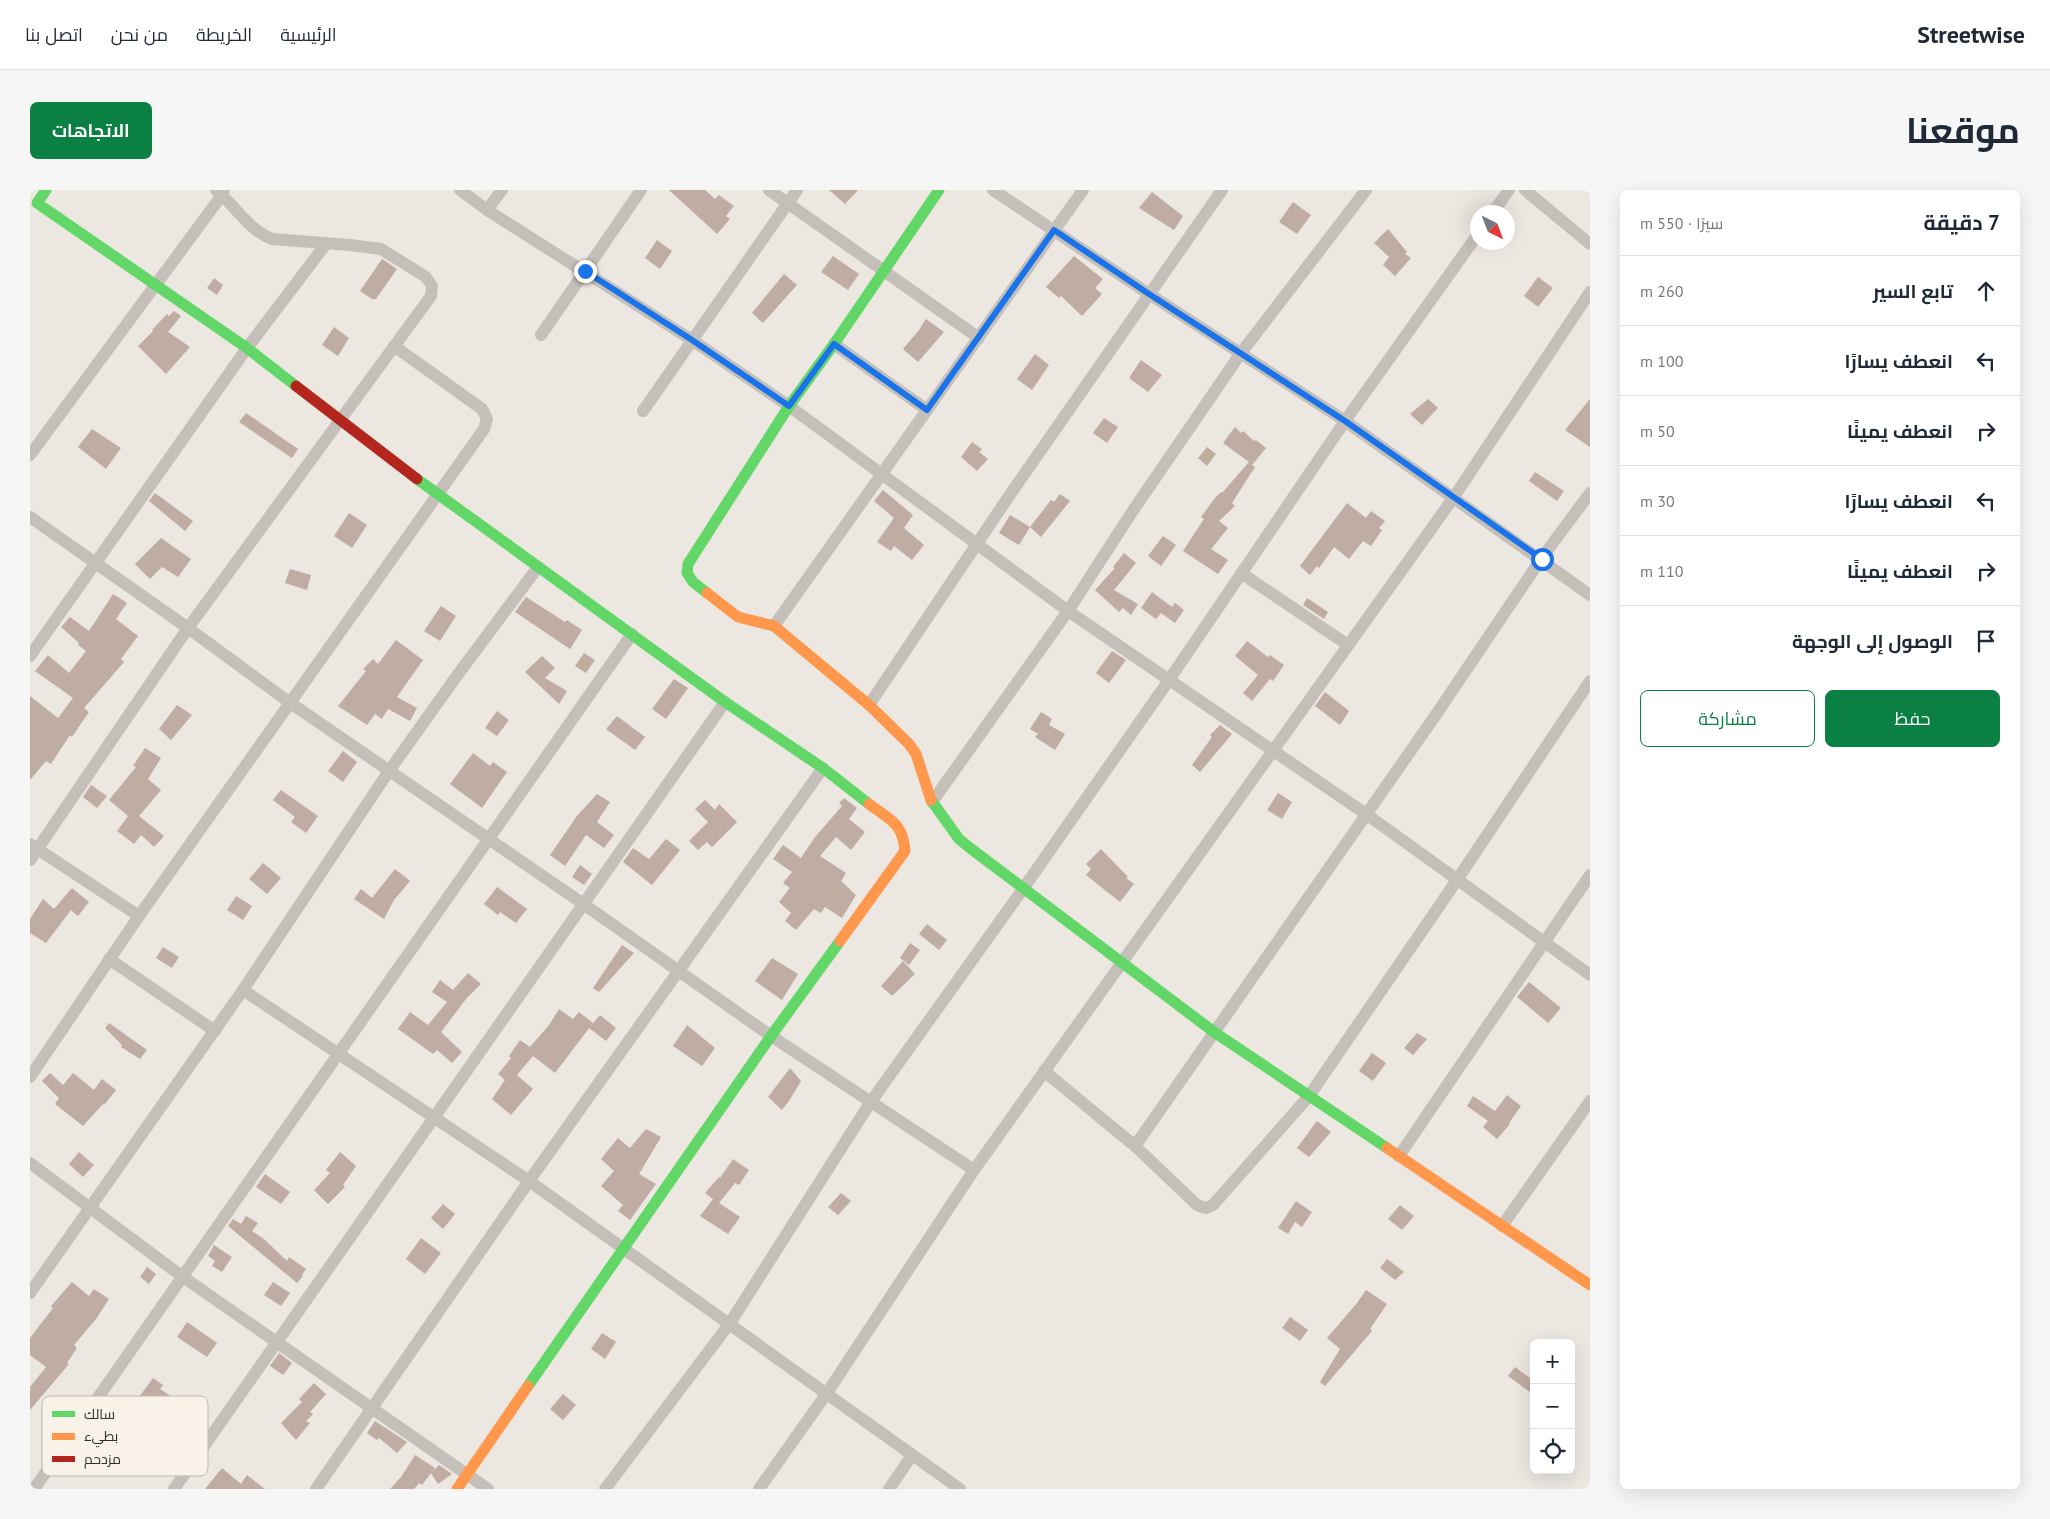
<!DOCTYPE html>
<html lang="ar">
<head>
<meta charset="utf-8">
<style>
  :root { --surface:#fff; --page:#f6f6f7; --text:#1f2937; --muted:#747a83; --line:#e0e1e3; --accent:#0b8043 }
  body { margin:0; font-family:"PT Sans",Cairo,sans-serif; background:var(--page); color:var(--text); direction:rtl }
  .controls { position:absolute; right:15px; bottom:15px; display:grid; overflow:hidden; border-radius:8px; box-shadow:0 5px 20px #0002 }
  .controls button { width:45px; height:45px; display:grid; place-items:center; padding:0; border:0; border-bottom:1px solid var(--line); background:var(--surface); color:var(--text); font:25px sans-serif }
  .compass { position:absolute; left:1440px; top:15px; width:45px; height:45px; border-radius:50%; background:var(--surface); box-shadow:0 5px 20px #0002; rotate:138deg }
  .stop { position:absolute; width:15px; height:15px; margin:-11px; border:4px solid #1a73e8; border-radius:50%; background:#fff }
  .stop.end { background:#1a73e8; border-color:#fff; box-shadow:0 1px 5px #0008 }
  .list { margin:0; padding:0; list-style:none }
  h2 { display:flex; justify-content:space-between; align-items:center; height:65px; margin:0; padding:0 20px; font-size:21px }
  h2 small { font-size:16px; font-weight:400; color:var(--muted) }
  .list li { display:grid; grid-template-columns:32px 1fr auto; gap:15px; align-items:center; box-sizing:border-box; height:70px; padding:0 20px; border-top:1px solid var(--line) }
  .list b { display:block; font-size:19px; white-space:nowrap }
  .list em { font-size:16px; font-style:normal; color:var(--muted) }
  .actions { display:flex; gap:10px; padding:15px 20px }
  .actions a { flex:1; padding:11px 0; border:1px solid var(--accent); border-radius:8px; text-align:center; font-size:18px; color:var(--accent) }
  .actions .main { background:var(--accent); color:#fff }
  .icon { flex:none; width:28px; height:28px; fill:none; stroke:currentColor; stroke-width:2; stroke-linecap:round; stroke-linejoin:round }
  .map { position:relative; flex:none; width:1560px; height:1299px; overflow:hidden; direction:ltr; border-radius:8px }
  header { display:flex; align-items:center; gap:30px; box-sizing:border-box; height:70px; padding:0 25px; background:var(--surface); border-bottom:1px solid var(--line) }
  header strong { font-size:24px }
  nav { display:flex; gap:28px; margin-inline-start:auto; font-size:18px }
  .intro { display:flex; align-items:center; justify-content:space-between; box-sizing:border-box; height:120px; padding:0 30px }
  h1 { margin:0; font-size:35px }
  .button { padding:12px 22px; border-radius:8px; background:var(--accent); color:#fff; font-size:18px; font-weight:700 }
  main { display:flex; gap:30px; padding:0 30px }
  aside { flex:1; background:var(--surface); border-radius:8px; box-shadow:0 5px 20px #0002 }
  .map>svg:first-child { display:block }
  .building { fill:#bfaca3 }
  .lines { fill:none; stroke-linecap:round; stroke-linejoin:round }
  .street { stroke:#c5bfba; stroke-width:12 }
  .fast { stroke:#63d668; stroke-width:11 }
  .slow { stroke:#ff974d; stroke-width:11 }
  .jam { stroke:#b3261e; stroke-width:11 }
  .route { stroke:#1a73e8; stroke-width:6 }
  .key { fill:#f9f2e9; stroke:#beb7af; stroke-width:1 }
  .key-label { font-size:14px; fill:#362d28 }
</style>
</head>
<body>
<header>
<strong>Streetwise</strong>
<nav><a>الرئيسية</a><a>الخريطة</a><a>من نحن</a><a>اتصل بنا</a></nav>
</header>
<div class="intro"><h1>موقعنا</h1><a class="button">الاتجاهات</a></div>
<main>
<aside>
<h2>7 دقيقة<small>سيرًا · 550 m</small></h2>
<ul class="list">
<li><svg class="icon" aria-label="ahead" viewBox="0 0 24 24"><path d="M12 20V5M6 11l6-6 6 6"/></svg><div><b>تابع السير</b></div><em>260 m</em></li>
<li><svg class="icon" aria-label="left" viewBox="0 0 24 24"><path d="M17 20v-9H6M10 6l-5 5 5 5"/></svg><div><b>انعطف يسارًا</b></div><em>100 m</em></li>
<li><svg class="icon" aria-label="right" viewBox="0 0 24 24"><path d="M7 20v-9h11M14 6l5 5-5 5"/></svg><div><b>انعطف يمينًا</b></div><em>50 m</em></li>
<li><svg class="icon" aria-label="left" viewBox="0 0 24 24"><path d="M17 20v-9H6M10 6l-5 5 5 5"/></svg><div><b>انعطف يسارًا</b></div><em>30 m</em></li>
<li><svg class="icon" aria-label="right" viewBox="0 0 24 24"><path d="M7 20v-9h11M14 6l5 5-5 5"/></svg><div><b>انعطف يمينًا</b></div><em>110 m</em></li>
<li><svg class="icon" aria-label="arrive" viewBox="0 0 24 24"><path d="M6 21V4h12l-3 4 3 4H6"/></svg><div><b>الوصول إلى الوجهة</b></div></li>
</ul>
<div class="actions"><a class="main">حفظ</a><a>مشاركة</a></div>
</aside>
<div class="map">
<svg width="1560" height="1299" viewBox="0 0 1560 1299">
  <rect width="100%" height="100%" fill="#ece7e1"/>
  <g class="building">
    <polygon points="639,0 675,0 685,9 689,5 704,16 696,26 700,29 687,44"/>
    <polygon points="799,0 828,0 815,14"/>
    <polygon points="1122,2 1153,26 1144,40 1109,18"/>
    <polygon points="1263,12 1281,25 1267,44 1249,32"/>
    <polygon points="1358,39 1377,62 1375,64 1381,68 1365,86 1353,75 1359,67 1344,53"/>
    <polygon points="627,50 642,61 630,79 615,68"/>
    <polygon points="803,66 829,84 818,100 791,82"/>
    <polygon points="1044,66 1073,89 1065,98 1072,104 1052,126 1031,106 1029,108 1016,97"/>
    <polygon points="352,69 367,79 346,109 342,109 330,101"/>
    <polygon points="754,84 767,95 733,133 722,123"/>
    <polygon points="1508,87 1523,98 1508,117 1494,106"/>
    <polygon points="184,88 193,95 187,105 177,98"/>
    <polygon points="144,121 151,126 138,142 160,157 136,184 108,156 123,141 122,140 137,124 139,126"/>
    <polygon points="896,129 914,142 888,172 873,159 889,140"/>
    <polygon points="304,137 319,148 308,166 292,155"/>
    <polygon points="1005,164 1019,175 1002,200 987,189"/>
    <polygon points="1111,170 1132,185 1118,202 1099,188"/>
    <polygon points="1398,209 1408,218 1392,235 1380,224"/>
    <polygon points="1560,209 1560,257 1535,240"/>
    <polygon points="216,223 268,259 262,268 209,232"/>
    <polygon points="1074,228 1088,237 1077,253 1063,243"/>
    <polygon points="1205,237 1211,243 1213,241 1224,251 1226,250 1236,258 1222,275 1225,277 1202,313 1205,316 1189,331 1198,338 1181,359 1198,370 1188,384 1153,361 1174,329 1171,327 1185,308 1191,302 1192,303 1219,272 1193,253"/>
    <polygon points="62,239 91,258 76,279 48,257"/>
    <polygon points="942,252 952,259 949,262 958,269 947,281 931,267"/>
    <polygon points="1177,257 1186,264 1177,276 1168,268"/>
    <polygon points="1505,282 1534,301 1527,311 1499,291"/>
    <polygon points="853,300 883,325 874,338 894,355 882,370 864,356 861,361 847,352 864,328 844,311"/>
    <polygon points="125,303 163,331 155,341 119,311"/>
    <polygon points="1030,304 1040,311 1011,347 1000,337 989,355 969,343 980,325 1000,337 1021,310 1024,312"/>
    <polygon points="1317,313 1336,328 1341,321 1355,331 1349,338 1352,340 1341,356 1333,351 1319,369 1304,357 1289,378 1287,376 1280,385 1270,376"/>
    <polygon points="319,323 337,335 322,358 304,346"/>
    <polygon points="1133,346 1146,355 1131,376 1118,366"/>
    <polygon points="131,348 161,369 148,387 132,377 120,389 105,374"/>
    <polygon points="1094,363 1106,373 1084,400 1108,414 1101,425 1093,418 1089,422 1065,400 1085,378 1083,377"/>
    <polygon points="260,379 281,385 277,400 255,393"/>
    <polygon points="1122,402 1142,417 1145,413 1154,420 1145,433 1131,423 1126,429 1111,418"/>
    <polygon points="83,404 97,413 86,429 108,446 91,469 94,472 54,518 59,522 42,547 40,545 21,574 16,571 0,590 0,506 28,528 43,508 5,481 18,465 39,483 56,461 48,455 49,453 31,437 40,427 59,441"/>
    <polygon points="496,407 535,432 537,430 552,440 540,459 485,422"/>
    <polygon points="1277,408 1298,422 1294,429 1273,415"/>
    <polygon points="411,416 426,426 410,451 394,441"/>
    <polygon points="366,450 393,470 367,507 387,518 380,531 358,519 352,529 345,524 337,535 308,516 336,481 333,479 343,469 348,474"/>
    <polygon points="1217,451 1238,467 1240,465 1254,475 1243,491 1240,489 1222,511 1213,503 1228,485 1205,466"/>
    <polygon points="1082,461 1096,470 1079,493 1066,483"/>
    <polygon points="554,463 565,470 556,483 545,476"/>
    <polygon points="512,466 525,478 515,488 537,501 529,514 495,482"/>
    <polygon points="644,489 658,498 636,529 622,519"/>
    <polygon points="1295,502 1319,521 1310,535 1285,516"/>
    <polygon points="147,515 162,525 141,550 129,539"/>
    <polygon points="467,521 479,530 467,546 455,538"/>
    <polygon points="1011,522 1022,529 1019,535 1035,544 1025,560 1005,547 1008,544 1000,539"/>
    <polygon points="587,526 615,547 605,560 576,539"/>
    <polygon points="1190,535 1202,544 1170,582 1162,575 1182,547 1180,545"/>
    <polygon points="115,558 131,568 118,589 131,600 109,626 134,646 124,657 111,645 104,654 87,641 98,626 79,610 106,577 103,576"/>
    <polygon points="313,561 327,572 313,592 298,581"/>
    <polygon points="443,563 460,576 463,572 477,582 452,618 420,594"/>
    <polygon points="61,595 77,606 67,618 53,607"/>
    <polygon points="251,600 288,626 276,643 261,632 265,627 243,610"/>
    <polygon points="1248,603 1262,612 1252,629 1237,620"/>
    <polygon points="567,604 580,612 567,632 584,645 574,658 556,645 535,676 520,665 547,626"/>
    <polygon points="814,608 827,618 819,629 835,642 821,660 806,647 790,666 816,683 811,691 826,705 812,728 795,717 791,723 784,719 766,740 755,731 761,723 749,712 760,698 753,693 762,682 743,669 753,655 771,668 785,647 812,616 809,613"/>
    <polygon points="675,610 685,620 689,614 707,632 682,657 677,652 668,660 659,651 678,632 665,619"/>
    <polygon points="636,649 650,660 622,695 593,672 603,658 619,669"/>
    <polygon points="1071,659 1098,687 1096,688 1104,694 1090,712 1056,685 1061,679 1056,674"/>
    <polygon points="233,673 251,688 237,704 219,689"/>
    <polygon points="550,675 562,684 554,695 542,687"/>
    <polygon points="365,679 380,691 364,710 354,729 324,709 331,699 342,708"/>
    <polygon points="467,697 497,719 486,733 470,722 468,725 454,714"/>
    <polygon points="42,698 59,712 48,726 41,720 16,753 0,743 0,729 13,709 24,719"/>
    <polygon points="206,706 222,716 213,730 197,720"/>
    <polygon points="897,734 917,750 909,760 889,744"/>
    <polygon points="880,753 890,760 879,775 870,768"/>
    <polygon points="592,755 604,763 569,802 563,798"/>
    <polygon points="133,757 149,767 142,778 126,768"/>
    <polygon points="742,768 768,784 752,810 725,791"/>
    <polygon points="873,771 885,784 862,806 851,796"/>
    <polygon points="438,783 451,794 436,809 411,842 432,862 422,873 407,860 403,864 368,839 380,822 398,835 417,812 402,802 410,790 423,800"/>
    <polygon points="1499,792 1531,818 1518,833 1487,807"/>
    <polygon points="529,819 543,829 549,822 563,833 525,883 503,866 487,885 503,899 481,925 462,909 475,890 468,884 481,868 479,866 490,850 500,857 519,835"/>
    <polygon points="570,825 586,838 576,851 559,838"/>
    <polygon points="79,833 117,860 110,869 91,857 92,855 75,838"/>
    <polygon points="657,835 685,858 672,876 643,856"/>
    <polygon points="1387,843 1397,849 1383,865 1374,858"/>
    <polygon points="1342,863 1356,873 1343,891 1329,881"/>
    <polygon points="760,878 771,891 759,911 752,920 738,907"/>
    <polygon points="20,883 33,895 43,883 64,900 72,889 86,900 74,915 73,914 53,936 25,914 29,908 12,891"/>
    <polygon points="1477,905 1491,916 1479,933 1480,934 1467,949 1453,937 1458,931 1437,916 1443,906 1465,921"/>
    <polygon points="1287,931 1301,942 1279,967 1267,958"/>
    <polygon points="616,939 631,947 609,984 626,994 600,1030 588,1021 593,1015 571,996 584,981 571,969 588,948 600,958"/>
    <polygon points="49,962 64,975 53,987 39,974"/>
    <polygon points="310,962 326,976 313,995 315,997 298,1014 284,1000 300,983 296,980"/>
    <polygon points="703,969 719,980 709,995 705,993 689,1013 710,1027 698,1044 670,1026 683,1009 675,1003 689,987 690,988"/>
    <polygon points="235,984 260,1002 251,1014 226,997"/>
    <polygon points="811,1003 821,1011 808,1025 798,1017"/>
    <polygon points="1266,1011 1282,1022 1272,1037 1265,1032 1258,1044 1248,1038"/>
    <polygon points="413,1014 425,1024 413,1039 401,1028"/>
    <polygon points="1370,1015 1384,1026 1372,1040 1358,1029"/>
    <polygon points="216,1026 228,1033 222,1041 234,1049 257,1071 259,1067 276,1079 272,1085 273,1086 267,1093 198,1036 203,1029 211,1034"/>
    <polygon points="391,1048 411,1063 395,1084 376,1069"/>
    <polygon points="184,1055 202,1067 192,1082 182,1076 185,1071 178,1066"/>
    <polygon points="1357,1069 1374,1082 1365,1090 1350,1078"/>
    <polygon points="117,1077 126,1084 119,1094 110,1087"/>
    <polygon points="42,1092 59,1106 64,1099 79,1109 66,1129 44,1155 47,1158 37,1173 39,1174 0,1220 0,1197 16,1177 0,1165 0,1148 23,1118 21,1116"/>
    <polygon points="243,1092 260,1103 251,1116 234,1105"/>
    <polygon points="1336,1100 1357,1114 1340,1139 1342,1141 1295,1196 1290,1192 1310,1159 1297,1148 1327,1113"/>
    <polygon points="1260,1127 1278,1140 1270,1151 1252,1138"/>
    <polygon points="157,1132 187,1153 177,1167 147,1147"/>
    <polygon points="572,1143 586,1152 575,1169 561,1159"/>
    <polygon points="249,1163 262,1173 253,1185 240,1176"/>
    <polygon points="1485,1177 1504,1191 1504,1205 1478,1186"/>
    <polygon points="123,1188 133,1195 130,1199 156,1216 135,1249 138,1250 129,1263 112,1251 126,1230 104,1214"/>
    <polygon points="284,1193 296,1204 280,1222 283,1224 276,1231 280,1233 266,1250 251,1233 272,1212 269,1209"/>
    <polygon points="533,1204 546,1215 533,1230 520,1219"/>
    <polygon points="345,1231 377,1252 367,1263 349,1248 347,1250 337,1243"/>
    <polygon points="385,1265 405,1278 402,1282 409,1275 422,1284 408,1294 401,1283 392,1295 389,1293 384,1299 360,1299 371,1287"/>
    <polygon points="192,1278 211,1294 217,1285 235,1299 175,1299"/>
  </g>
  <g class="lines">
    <g class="street">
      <polyline points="430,0 457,20 662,150 759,216 1038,421 1336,624 1560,785"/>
      <polyline points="739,0 949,148"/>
      <polyline points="963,0 1119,104 1315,231 1560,405"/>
      <polyline points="1495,0 1560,54"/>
      <polyline points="457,20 472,0"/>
      <polyline points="1463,22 1479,0"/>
      <polyline points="511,145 611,0"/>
      <polyline points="804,154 897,220"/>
      <polyline points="613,221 767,0"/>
      <polyline points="0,265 192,5 194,0"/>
      <polyline points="0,327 158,438 259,512 552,713 741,846 944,980"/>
      <polyline points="1211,383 1318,455"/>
      <polyline points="744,436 1053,0"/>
      <polyline points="0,466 217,158 296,54"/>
      <polyline points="839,515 979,306 1192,0"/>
      <polyline points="902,612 1038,421 1102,322 1211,163 1336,0"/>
      <polyline points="0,654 109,726"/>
      <path d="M0,670L158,438L401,106L402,96L396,87L351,59L320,55L242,49C217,39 206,16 186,0"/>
      <polyline points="79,769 185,841"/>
      <polyline points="213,800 499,991 930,1299"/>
      <polyline points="1014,881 1105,956 1167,1015 1176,1018 1183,1015 1279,906 1427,690 1560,491"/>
      <polyline points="0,887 109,726 454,239 457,229 452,219 364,156"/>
      <polyline points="1105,956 1405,526 1511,369 1560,303"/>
      <polyline points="1369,966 1560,685"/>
      <polyline points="0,973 153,1087 458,1299"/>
      <polyline points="1472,1036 1560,911"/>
      <polyline points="0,1103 213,800 359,581 426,487 508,377"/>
      <polyline points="4,1299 602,444"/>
      <polyline points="144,1299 695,512"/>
      <polyline points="286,1299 499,991 793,578"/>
      <polyline points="575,1299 700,1133 840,913 993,699 1139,490 1315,231 1448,44"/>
      <polyline points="729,1299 797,1203 944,980 1424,307 1560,102"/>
      <polyline points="859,1299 882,1265"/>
    </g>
    <g class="fast">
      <polyline points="16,0 7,13 217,158 266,196"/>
      <polyline points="387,289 695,512 793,578 839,614"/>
      <polyline points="677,403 663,392 657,383 658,374 759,216 804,154 909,0"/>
      <polyline points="901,610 929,649 940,658 1184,842 1357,958"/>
      <polyline points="498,1196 741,846 810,751"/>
    </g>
    <g class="slow">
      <polyline points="677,403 708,427 744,436 839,515 879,554 886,564 901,610"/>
      <path d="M810,751L875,661C873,633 860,630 839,614"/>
      <polyline points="1357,958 1560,1095"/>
      <polyline points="427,1299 498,1196"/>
    </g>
    <polyline class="jam" points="266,196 387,289"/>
  </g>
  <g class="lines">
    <polyline class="route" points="555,81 662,150 759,216 804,154 897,220 1024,40 1119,104 1315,231 1512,369"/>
  </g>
  <rect x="12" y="1206" width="166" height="80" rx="8" class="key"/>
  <rect x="22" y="1221" width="23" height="6" fill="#63d668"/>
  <rect x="22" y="1243" width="23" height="7" fill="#ff974d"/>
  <rect x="22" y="1266" width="23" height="6" fill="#b3261e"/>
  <g class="key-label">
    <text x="54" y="1229">سالك</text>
    <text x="54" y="1251">بطيء</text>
    <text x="54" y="1274">مزدحم</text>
  </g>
</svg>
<div class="controls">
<button>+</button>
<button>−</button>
<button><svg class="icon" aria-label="locate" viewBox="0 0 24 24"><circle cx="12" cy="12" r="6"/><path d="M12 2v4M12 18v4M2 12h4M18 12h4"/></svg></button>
</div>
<svg class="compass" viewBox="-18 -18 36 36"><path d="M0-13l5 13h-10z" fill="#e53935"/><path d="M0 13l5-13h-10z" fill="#747a83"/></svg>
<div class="stop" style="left:1512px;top:369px"></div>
<div class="stop end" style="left:555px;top:81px"></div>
</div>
</main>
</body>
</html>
